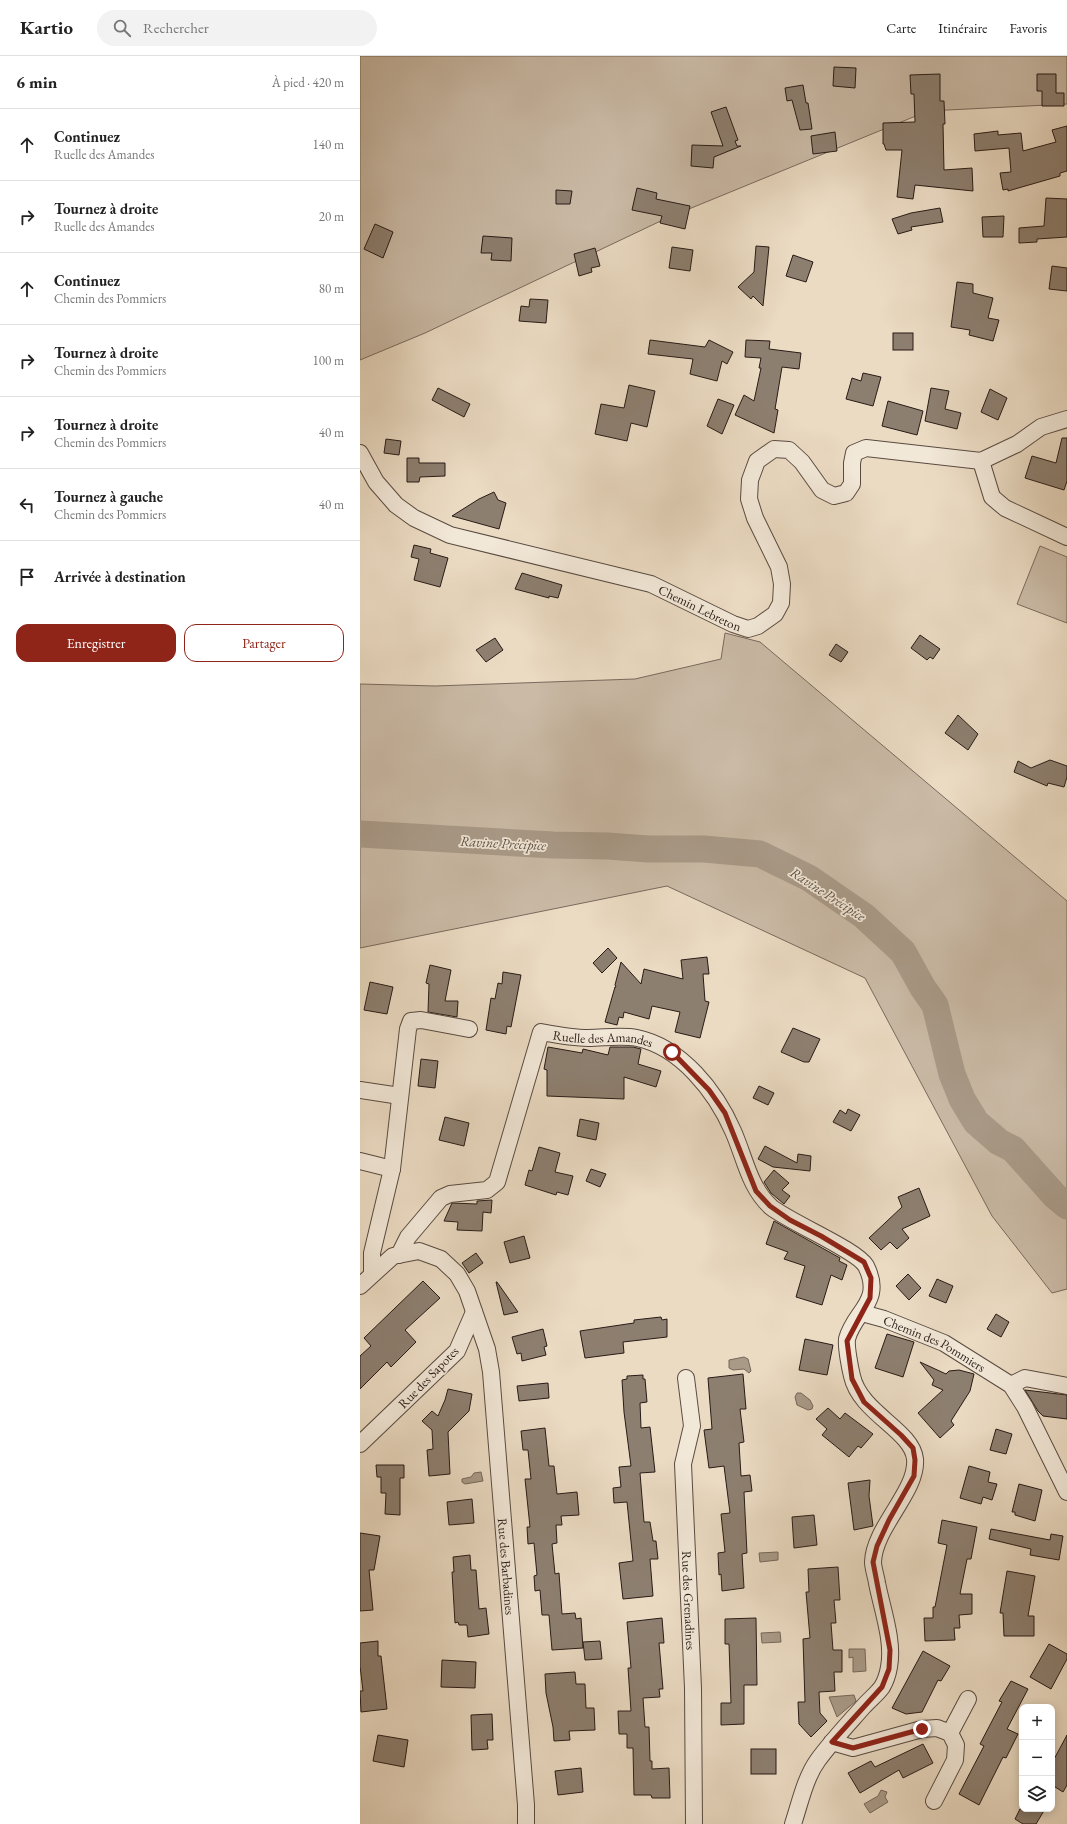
<!DOCTYPE html>
<html lang="fr">
<head>
<meta charset="utf-8">
<style>
  :root { --surface:#fff; --page:#f2f2f2; --text:#222; --muted:#767676; --line:#e0e0e0; --accent:#8f2418 }
  body { margin:0; font-family:"EB Garamond",serif; background:var(--page); color:var(--text) }
  .controls { position:absolute; right:12px; bottom:12px; display:grid; overflow:hidden; border-radius:8px; box-shadow:0 2px 10px #0003 }
  .controls button { width:36px; height:36px; display:grid; place-items:center; padding:0; border:0; border-bottom:1px solid var(--line); background:var(--surface); color:var(--text); font:20px sans-serif }
  .stop { position:absolute; width:12px; height:12px; margin:-9px; border:3px solid #8f2418; border-radius:50%; background:#fff }
  .stop.end { background:#8f2418; border-color:#fff; box-shadow:0 1px 4px #0008 }
  .list { margin:0; padding:0; list-style:none }
  h2 { display:flex; justify-content:space-between; align-items:center; height:52px; margin:0; padding:0 16px; font-size:17px }
  h2 small { font-size:13px; font-weight:400; color:var(--muted) }
  .list li { display:grid; grid-template-columns:26px 1fr auto; gap:12px; align-items:center; box-sizing:border-box; height:72px; padding:0 16px; border-top:1px solid var(--line) }
  .list b { display:block; font-size:15px; white-space:nowrap }
  .list p { margin:0; font-size:13px; white-space:nowrap; color:var(--muted) }
  .list em { font-size:13px; font-style:normal; color:var(--muted) }
  .actions { display:flex; gap:8px; padding:12px 16px }
  .actions a { flex:1; padding:9px 0; border:1px solid var(--accent); border-radius:12px; text-align:center; font-size:14px; color:var(--accent) }
  .actions .main { background:var(--accent); color:#fff }
  .icon { flex:none; width:22px; height:22px; fill:none; stroke:currentColor; stroke-width:2; stroke-linecap:round; stroke-linejoin:round }
  .map { position:relative; flex:none; width:707px; height:1768px; overflow:hidden }
  header { display:flex; align-items:center; gap:24px; box-sizing:border-box; height:56px; padding:0 20px; background:var(--surface); border-bottom:1px solid var(--line) }
  header strong { font-size:19px }
  nav { display:flex; gap:22px; margin-inline-start:auto; font-size:14px }
  .search { width:280px; height:36px; background:var(--page); display:flex; align-items:center; gap:10px; box-sizing:border-box; padding:0 14px; border-radius:22px; color:var(--muted); font-size:15px }
  main { display:flex }
  aside { flex:1; background:var(--surface) }
  .map>svg:first-child { display:block }
  .green { fill:#cabaa6; stroke:#796a5e }
  .water { fill:#a99a88; stroke:#75675a }
  .lines { fill:none; stroke-linecap:round; stroke-linejoin:round }
  .river { stroke:#a99a88; stroke-width:27 }
  .building { fill:#8d7f70; stroke:#281b16 }
  .minor-casing { stroke:#594b41; stroke-width:18 }
  .minor { stroke:#f2e8d8; stroke-width:16 }
  .route { stroke:#8f2418; stroke-width:5 }
  .labels { text-anchor:middle; stroke-width:3.5; stroke-linejoin:round; paint-order:stroke }
  .street-label { font-size:13px; fill:#281b16; stroke:#f2e8d8 }
  .water-label { font-size:14px; font-style:italic; fill:#5c4e44; stroke:#f2e8d8 }
</style>
</head>
<body>
<header>
<strong>Kartio</strong>
<div class="search"><svg class="icon" aria-label="search" viewBox="0 0 24 24"><circle cx="10" cy="10" r="6"/><path d="M15 15l6 6"/></svg>Rechercher</div>
<nav><a>Carte</a><a>Itinéraire</a><a>Favoris</a></nav>
</header>
<main>
<aside>
<h2>6 min<small>À pied · 420 m</small></h2>
<ul class="list">
<li><svg class="icon" aria-label="ahead" viewBox="0 0 24 24"><path d="M12 20V5M6 11l6-6 6 6"/></svg><div><b>Continuez</b><p>Ruelle des Amandes</p></div><em>140 m</em></li>
<li><svg class="icon" aria-label="right" viewBox="0 0 24 24"><path d="M7 20v-9h11M14 6l5 5-5 5"/></svg><div><b>Tournez à droite</b><p>Ruelle des Amandes</p></div><em>20 m</em></li>
<li><svg class="icon" aria-label="ahead" viewBox="0 0 24 24"><path d="M12 20V5M6 11l6-6 6 6"/></svg><div><b>Continuez</b><p>Chemin des Pommiers</p></div><em>80 m</em></li>
<li><svg class="icon" aria-label="right" viewBox="0 0 24 24"><path d="M7 20v-9h11M14 6l5 5-5 5"/></svg><div><b>Tournez à droite</b><p>Chemin des Pommiers</p></div><em>100 m</em></li>
<li><svg class="icon" aria-label="right" viewBox="0 0 24 24"><path d="M7 20v-9h11M14 6l5 5-5 5"/></svg><div><b>Tournez à droite</b><p>Chemin des Pommiers</p></div><em>40 m</em></li>
<li><svg class="icon" aria-label="left" viewBox="0 0 24 24"><path d="M17 20v-9H6M10 6l-5 5 5 5"/></svg><div><b>Tournez à gauche</b><p>Chemin des Pommiers</p></div><em>40 m</em></li>
<li><svg class="icon" aria-label="arrive" viewBox="0 0 24 24"><path d="M6 21V4h12l-3 4 3 4H6"/></svg><div><b>Arrivée à destination</b></div></li>
</ul>
<div class="actions"><a class="main">Enregistrer</a><a>Partager</a></div>
</aside>
<div class="map">
<svg width="707" height="1768" viewBox="0 0 707 1768">
  <rect width="100%" height="100%" fill="#ebdbc3"/>
  <filter id="stains"><feTurbulence type="fractalNoise" baseFrequency=".005" numOctaves="4"/><feColorMatrix values="0 0 0 0 .2 0 0 0 0 .09 0 0 0 0 .02 0 0 0 .5 -.17"/></filter>
  <radialGradient id="worn" r=".72"><stop offset=".6" stop-color="#630" stop-opacity="0"/><stop offset="1" stop-color="#630" stop-opacity=".3"/></radialGradient>
  <g class="green">
    <polygon points="0,0 707,0 707,48 568,55 307,162 65,277 0,304"/>
    <polygon points="680,490 707,501 707,567 657,548"/>
    <polygon points="365,577 400,586 707,845 707,1233 692,1237 632,1160 505,922 307,830 0,892 0,628 75,630 275,623 361,603"/>
  </g>
  <g class="water">
    <polygon points="384,1301 388,1303 391,1315 389,1317 384,1313 373,1314 369,1312 369,1304"/>
    <polygon points="437,1337 441,1337 450,1344 453,1350 452,1353 448,1354 437,1349 435,1341"/>
    <polygon points="121,1416 123,1425 105,1428 102,1426 102,1423 111,1421 114,1417"/>
    <polygon points="418,1496 418,1504 400,1506 399,1497"/>
    <polygon points="420,1576 421,1586 402,1587 401,1577"/>
    <polygon points="489,1593 505,1593 506,1615 493,1616 493,1601 489,1602"/>
    <polygon points="494,1639 496,1645 477,1661 469,1641"/>
    <polygon points="521,1734 527,1736 525,1741 528,1746 510,1757 504,1748 518,1740"/>
  </g>
  <g class="lines">
    <polyline class="river" points="0,778 193,789 248,790 288,793 344,793 400,798 449,822 504,860 543,896 563,932 575,949 592,1018 602,1043 616,1066 639,1086 653,1093 695,1140 707,1150"/>
  </g>
  <g class="building">
    <polygon points="474,11 496,12 495,32 473,30"/>
    <polygon points="580,18 580,45 584,45 585,68 583,68 584,114 612,112 613,135 555,129 553,143 537,141 542,94 526,94 524,88 523,88 523,67 555,66 554,38 551,38 550,19"/>
    <polygon points="677,18 696,18 696,37 704,37 704,50 682,50 682,35 677,35"/>
    <polygon points="443,29 446,47 448,47 452,73 440,74 432,44 427,45 425,32"/>
    <polygon points="366,51 378,84 375,85 377,90 381,90 354,101 353,112 331,110 332,89 363,90 351,56"/>
    <polygon points="707,70 707,115 700,117 700,120 648,135 648,133 643,134 640,117 651,116 649,92 615,95 614,78 638,75 638,79 661,77 663,95 696,86 692,74"/>
    <polygon points="475,76 477,95 453,98 451,80"/>
    <polygon points="277,132 297,137 296,143 330,150 325,173 300,167 302,160 272,154"/>
    <polygon points="196,134 212,135 210,148 196,148"/>
    <polygon points="686,142 707,143 707,181 677,183 677,186 659,187 659,172 684,170"/>
    <polygon points="580,152 583,166 551,171 552,174 538,178 532,163 551,157"/>
    <polygon points="644,160 643,181 623,181 622,161"/>
    <polygon points="15,168 33,176 23,202 4,193"/>
    <polygon points="123,180 152,182 151,205 131,204 132,197 121,197"/>
    <polygon points="396,190 409,191 403,250 393,240 391,243 378,231 394,216"/>
    <polygon points="312,191 333,194 330,215 309,212"/>
    <polygon points="235,192 240,210 231,212 232,216 219,220 214,198"/>
    <polygon points="433,199 453,206 446,226 426,220"/>
    <polygon points="692,210 707,212 707,235 689,233"/>
    <polygon points="597,226 613,228 613,237 633,242 628,262 639,264 633,285 609,279 610,274 591,271"/>
    <polygon points="170,243 188,244 186,267 159,265 161,250 169,251"/>
    <rect x="533" y="277" width="20" height="17"/>
    <polygon points="290,284 345,291 349,284 373,296 367,308 362,305 357,325 330,318 333,303 288,298"/>
    <polygon points="386,284 410,285 409,293 441,297 439,313 422,311 415,353 418,354 414,377 375,359 384,339 394,345 401,312 399,312 401,302 385,301"/>
    <polygon points="503,317 521,321 513,350 486,343 492,322 501,325"/>
    <polygon points="269,329 295,335 287,371 271,367 267,385 235,378 241,348 264,352"/>
    <polygon points="78,332 110,348 104,361 72,344"/>
    <polygon points="571,332 589,335 585,353 601,357 597,373 565,365"/>
    <polygon points="630,333 647,342 638,364 621,356"/>
    <polygon points="358,343 374,349 362,378 347,370"/>
    <polygon points="528,345 563,355 557,379 522,370"/>
    <polygon points="702,382 707,382 707,425 704,434 665,422 672,400 696,407"/>
    <polygon points="26,383 41,385 39,399 24,397"/>
    <polygon points="47,402 59,402 59,407 85,407 85,420 60,421 59,426 47,426"/>
    <polygon points="134,436 138,444 146,447 139,473 92,460 119,443"/>
    <polygon points="54,489 71,493 70,497 88,502 80,531 54,524 59,503 51,501"/>
    <polygon points="162,517 202,529 198,542 189,540 189,542 155,533"/>
    <polygon points="560,579 580,593 573,603 570,601 567,604 551,592"/>
    <polygon points="135,582 143,594 126,606 116,594"/>
    <polygon points="476,588 488,596 481,606 469,599"/>
    <polygon points="598,659 618,678 608,694 585,677"/>
    <polygon points="690,704 707,710 707,721 704,731 688,727 687,730 654,716 658,705 671,712"/>
    <polygon points="248,892 257,902 242,917 233,907"/>
    <polygon points="347,901 349,918 343,918 345,945 349,946 340,982 315,976 320,956 292,950 289,963 264,956 263,962 259,961 257,969 245,966 255,931 256,931 255,929 261,906 281,928 284,913 323,923 321,904"/>
    <polygon points="70,909 91,914 85,945 98,945 97,961 68,956 69,928 66,927"/>
    <polygon points="143,916 161,919 151,971 147,970 146,978 126,974 131,942 135,943 138,927 142,928"/>
    <polygon points="10,926 33,931 27,958 4,954"/>
    <polygon points="433,972 460,983 449,1006 444,1006 421,996"/>
    <polygon points="188,991 222,997 223,993 248,999 250,991 273,991 281,993 278,1008 301,1015 296,1031 264,1021 264,1043 187,1040 187,1014 184,1013"/>
    <polygon points="61,1003 78,1005 75,1032 58,1030"/>
    <polygon points="399,1030 414,1037 408,1049 393,1042"/>
    <polygon points="488,1053 500,1059 491,1075 473,1066 480,1054 486,1058"/>
    <polygon points="85,1061 109,1067 104,1090 79,1084"/>
    <polygon points="220,1063 239,1067 236,1084 217,1080"/>
    <polygon points="405,1090 437,1107 438,1098 451,1100 450,1115 413,1111 398,1103"/>
    <polygon points="179,1091 200,1097 195,1116 213,1120 208,1139 197,1136 196,1139 165,1129 169,1114 172,1115"/>
    <polygon points="231,1113 246,1118 240,1131 226,1125"/>
    <polygon points="414,1114 429,1127 422,1134 430,1140 424,1148 411,1137 404,1126"/>
    <polygon points="559,1132 570,1160 542,1173 549,1182 537,1193 530,1186 521,1194 509,1182 542,1151 538,1141"/>
    <polygon points="132,1144 131,1157 123,1156 122,1175 97,1174 98,1166 84,1165 92,1147 117,1148 117,1145"/>
    <polygon points="414,1165 480,1202 479,1205 487,1209 482,1224 471,1219 462,1249 436,1241 445,1210 424,1203 428,1196 406,1188"/>
    <polygon points="164,1180 170,1202 150,1207 144,1186"/>
    <polygon points="116,1197 123,1207 109,1217 102,1207"/>
    <polygon points="548,1218 561,1232 549,1244 536,1230"/>
    <polygon points="577,1223 593,1230 586,1247 569,1240"/>
    <polygon points="63,1225 80,1242 45,1274 56,1286 31,1311 27,1306 0,1333 0,1300 11,1290 4,1282"/>
    <polygon points="136,1226 137,1226 158,1256 144,1259"/>
    <polygon points="636,1258 649,1266 641,1281 627,1273"/>
    <polygon points="301,1261 302,1264 307,1263 307,1281 263,1286 264,1297 225,1302 220,1275 274,1267 274,1264"/>
    <polygon points="183,1273 187,1290 184,1291 186,1299 162,1305 161,1297 157,1298 152,1281"/>
    <polygon points="527,1278 554,1286 543,1321 515,1312"/>
    <polygon points="445,1283 473,1289 467,1319 439,1314"/>
    <polygon points="560,1306 586,1318 589,1315 599,1314 614,1318 610,1335 591,1365 594,1369 580,1382 558,1357 583,1334 572,1329 574,1324"/>
    <polygon points="383,1318 386,1353 380,1353 384,1386 379,1387 381,1420 390,1419 392,1435 384,1436 387,1497 382,1498 384,1532 362,1535 361,1518 359,1519 358,1497 365,1496 361,1458 370,1457 364,1410 349,1412 344,1374 352,1373 348,1322"/>
    <polygon points="283,1319 283,1323 285,1323 287,1346 280,1347 281,1372 290,1371 295,1416 280,1417 284,1466 290,1466 293,1485 296,1485 298,1503 290,1503 293,1540 263,1543 259,1507 273,1505 267,1446 254,1447 253,1432 261,1431 259,1411 271,1410 264,1356 262,1324 267,1323 267,1320"/>
    <polygon points="188,1327 189,1342 159,1345 157,1330"/>
    <polygon points="88,1333 112,1338 109,1355 88,1376 90,1418 69,1420 67,1394 73,1393 72,1374 62,1365 72,1355 78,1360 85,1344"/>
    <polygon points="665,1334 707,1339 707,1363 683,1360 678,1355"/>
    <polygon points="468,1352 480,1363 485,1357 513,1378 501,1392 498,1390 489,1401 462,1379 467,1373 456,1363"/>
    <polygon points="185,1372 189,1410 194,1410 197,1438 217,1436 219,1459 201,1460 202,1469 196,1469 197,1487 192,1488 195,1518 199,1517 202,1558 215,1557 216,1563 221,1562 223,1592 192,1594 189,1559 182,1559 180,1534 175,1535 174,1520 177,1519 174,1487 168,1488 167,1471 170,1471 165,1423 171,1423 168,1394 163,1394 161,1375"/>
    <polygon points="636,1373 652,1378 646,1398 630,1394"/>
    <polygon points="16,1409 44,1409 44,1422 40,1422 40,1459 25,1458 26,1437 21,1437 21,1421 17,1421"/>
    <polygon points="609,1410 630,1416 628,1426 637,1428 632,1444 623,1441 621,1448 600,1442"/>
    <polygon points="510,1424 509,1440 513,1470 494,1474 488,1427"/>
    <polygon points="659,1428 682,1434 675,1465 655,1459 655,1456 652,1456"/>
    <polygon points="112,1443 114,1467 89,1469 87,1446"/>
    <polygon points="454,1459 457,1489 434,1492 432,1461"/>
    <polygon points="582,1464 617,1471 611,1503 607,1503 600,1538 612,1538 612,1558 599,1559 600,1572 594,1572 595,1584 565,1585 564,1562 573,1562 573,1551 575,1551 587,1489 578,1487"/>
    <polygon points="631,1473 690,1484 691,1478 703,1480 699,1504 670,1499 671,1493 629,1483"/>
    <polygon points="0,1477 20,1480 14,1514 9,1514 13,1554 0,1555"/>
    <polygon points="110,1499 111,1514 116,1514 119,1553 126,1552 129,1578 108,1581 107,1569 99,1569 98,1566 95,1567 92,1516 94,1516 93,1501"/>
    <polygon points="478,1511 480,1544 474,1544 476,1567 471,1567 473,1594 482,1594 482,1616 474,1616 475,1635 459,1636 460,1657 467,1665 451,1681 439,1668 438,1646 445,1646 443,1583 450,1582 446,1536 449,1536 448,1513"/>
    <polygon points="647,1515 675,1520 668,1560 674,1560 674,1580 644,1580 643,1557 640,1557"/>
    <polygon points="302,1562 304,1587 299,1587 303,1633 299,1633 300,1641 283,1642 285,1671 289,1671 290,1705 292,1705 292,1713 309,1712 310,1742 292,1742 291,1739 274,1739 273,1692 267,1692 267,1678 259,1678 258,1655 271,1655 268,1612 271,1612 267,1566"/>
    <polygon points="396,1562 397,1629 384,1629 384,1668 361,1669 361,1647 371,1647 369,1588 365,1588 365,1563"/>
    <polygon points="18,1585 18,1600 21,1600 27,1653 1,1656 0,1635 3,1635 0,1610 0,1587"/>
    <polygon points="240,1585 242,1603 225,1604 223,1586"/>
    <polygon points="689,1588 707,1598 707,1603 691,1633 670,1621"/>
    <polygon points="563,1595 590,1610 581,1625 578,1624 562,1656 546,1658 532,1652"/>
    <polygon points="82,1604 116,1606 115,1632 81,1631"/>
    <polygon points="215,1616 216,1628 225,1628 226,1652 234,1652 235,1674 209,1675 210,1684 194,1685 193,1671 186,1637 185,1618"/>
    <polygon points="651,1625 668,1633 647,1673 658,1678 646,1702 643,1701 619,1749 599,1738 624,1690 620,1688 642,1646 639,1645"/>
    <polygon points="132,1658 133,1684 127,1684 128,1693 112,1694 111,1659"/>
    <polygon points="18,1679 48,1684 44,1711 13,1705"/>
    <polygon points="707,1679 707,1729 703,1736 692,1729 692,1707"/>
    <polygon points="563,1688 573,1707 543,1722 539,1714 500,1737 488,1717 511,1705 515,1711"/>
    <rect x="391" y="1693" width="25" height="25"/>
    <polygon points="221,1712 223,1736 198,1739 195,1715"/>
    <polygon points="660,1753 685,1753 676,1768 663,1768 655,1763"/>
  </g>
  <g class="lines">
    <g class="minor-casing">
      <g id="minor">
        <path id="s1" d="M0,397L16,426L36,449L54,462L90,479L291,528L373,568L388,573L398,570L415,558L421,547L422,528L419,511L395,462L389,443L390,424L397,405L414,393L429,394L442,406L462,434L474,440L486,437L492,428V407L494,397L506,392L621,405L657,388L681,371L707,363"/>
        <polyline points="621,405 632,441 645,452 707,481"/>
        <polyline points="0,1034 40,1040"/>
        <polyline points="0,1105 32,1113"/>
        <path id="s2" d="M39,1199L48,1181L81,1142L90,1138L127,1134L137,1126L181,976C197,979 212,982 228,982C244,982 261,979 277,982C321,991 356,1036 373,1075C385,1102 389,1131 411,1151C431,1167 497,1194 506,1210C524,1246 494,1255 487,1283C486,1291 490,1312 492,1320C500,1357 552,1374 555,1403C558,1435 514,1471 513,1506C513,1512 516,1520 517,1527C522,1553 534,1585 529,1611C528,1617 525,1626 522,1631C517,1638 509,1644 503,1651C488,1668 472,1685 458,1704C445,1722 440,1747 433,1768"/>
        <polyline points="12,1218 12,1197 32,1113 48,973 51,965 61,964 109,973"/>
        <path id="s3" d="M0,1230L33,1200L59,1195L81,1203L97,1218L107,1235L127,1293L131,1316L166,1749V1768"/>
        <path id="s4" d="M502,1257L524,1263L584,1287L651,1329L665,1351L707,1436"/>
        <path id="s5" d="M326,1322L332,1370L323,1408L333,1632L334,1768"/>
        <polyline points="651,1329 665,1322 707,1330"/>
        <polyline points="0,1388 97,1295 114,1256"/>
        <polyline points="590,1677 608,1643"/>
        <polyline points="472,1686 493,1692 562,1673 577,1672 590,1677 596,1689 595,1704 574,1745"/>
      </g>
    </g>
    <use href="#minor" class="minor"/>
  </g>
  <g class="lines">
    <polyline class="route" points="312,996 349,1034 365,1057 396,1135 410,1150 430,1164 461,1180 504,1206 511,1222 510,1242 487,1285 492,1323 504,1346 541,1379 553,1392 555,1404 554,1420 529,1464 517,1490 513,1506 530,1594 529,1613 522,1631 472,1686 493,1692 562,1673"/>
  </g>
  <g class="labels">
    <g class="street-label">
      <text dy="5" stroke="none"><textPath href="#s1" startOffset="387">Chemin Lebreton</textPath></text>
      <text dy="5" stroke="none"><textPath href="#s2" startOffset="350">Ruelle des Amandes</textPath></text>
      <text dy="5" stroke="none"><textPath href="#s4" startOffset="79">Chemin des Pommiers</textPath></text>
      <text transform="translate(68 1321) rotate(-46)" y="5">Rue des Sapotes</text>
      <text dy="5" stroke="none"><textPath href="#s3" startOffset="416">Rue des Barbadines</textPath></text>
      <text dy="5" stroke="none"><textPath href="#s5" startOffset="224">Rue des Grenadines</textPath></text>
    </g>
    <g class="water-label">
      <text transform="translate(143 787) rotate(3)" y="5">Ravine Précipice</text>
      <text transform="translate(468 838) rotate(33)" y="5">Ravine Précipice</text>
    </g>
  </g>
  <rect width="100%" height="100%" filter="url(#stains)"/>
  <rect width="100%" height="100%" fill="url(#worn)"/>
</svg>
<div class="controls">
<button>+</button>
<button>−</button>
<button><svg class="icon" aria-label="layers" viewBox="0 0 24 24"><path d="M12 4l9 5-9 5-9-5zM3 14l9 5 9-5"/></svg></button>
</div>
<div class="stop" style="left:312px;top:996px"></div>
<div class="stop end" style="left:562px;top:1673px"></div>
</div>
</main>
</body>
</html>
